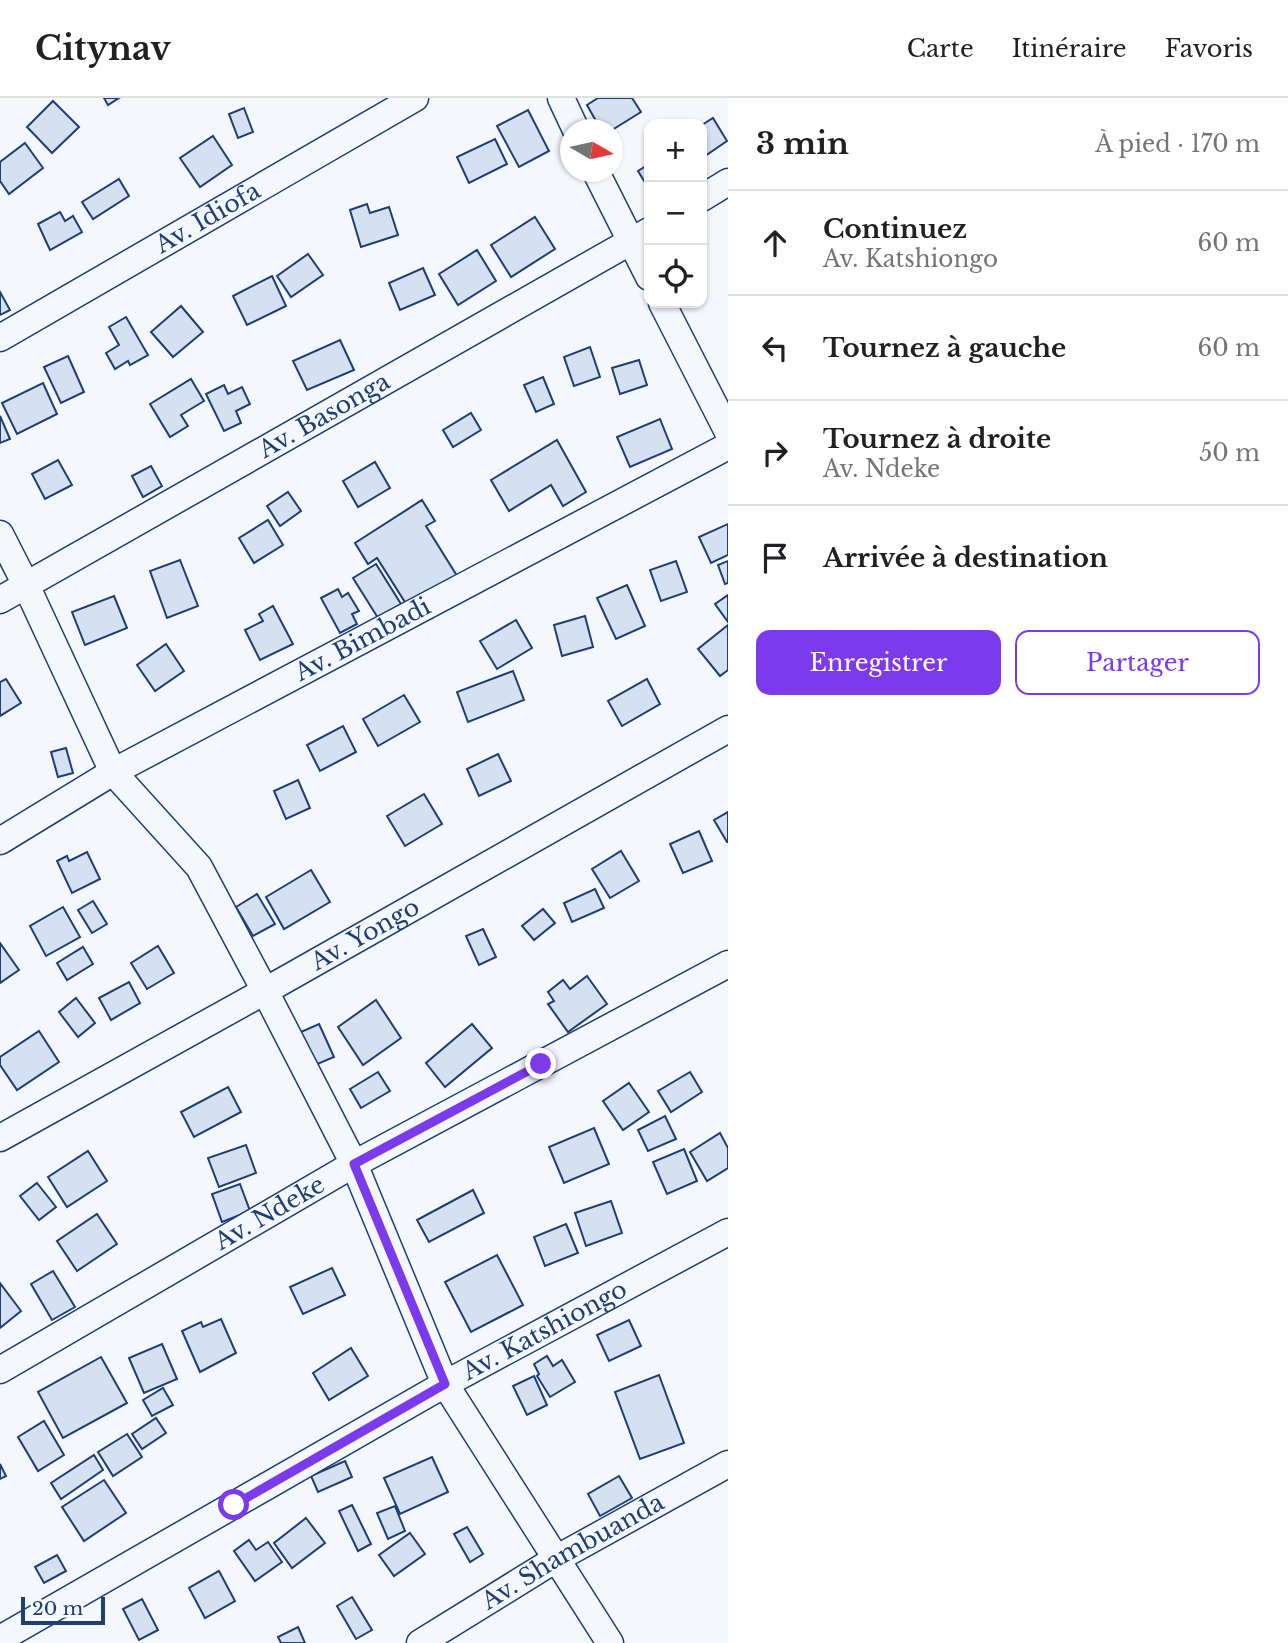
<!DOCTYPE html>
<html lang="fr">
<head>
<meta charset="utf-8">
<style>
  :root { --surface:#fff; --page:#f6f6f6; --text:#202124; --muted:#757577; --line:#e0e0e0; --accent:#7c3aed }
  body { margin:0; font-family:"Libre Baskerville",serif; background:var(--page); color:var(--text) }
  .controls { position:absolute; right:21px; top:21px; display:grid; overflow:hidden; border-radius:14px; box-shadow:0 2px 5px #0004 }
  .controls button { width:63px; height:63px; display:grid; place-items:center; padding:0; border:0; border-bottom:2px solid var(--line); background:var(--surface); color:var(--text); font:35px sans-serif }
  .compass { position:absolute; left:560px; top:21px; width:63px; height:63px; border-radius:50%; background:var(--surface); box-shadow:0 2px 5px #0004; rotate:99deg }
  .scale { position:absolute; left:21px; bottom:18px; width:84px; box-sizing:border-box; padding-left:7px; border:4px solid #1d3f73; border-top:0; font-size:19px; line-height:24px; white-space:nowrap; color:#1d3f73; -webkit-text-stroke:5px #f4f7fb; paint-order:stroke }
  .stop { position:absolute; width:21px; height:21px; margin:-16px; border:5px solid #7c3aed; border-radius:50%; background:#fff }
  .stop.end { background:#7c3aed; border-color:#fff; box-shadow:0 2px 7px #0008 }
  .list { margin:0; padding:0; list-style:none }
  h2 { display:flex; justify-content:space-between; align-items:center; height:91px; margin:0; padding:0 28px; font-size:30px }
  h2 small { font-size:23px; font-weight:400; color:var(--muted) }
  .list li { display:grid; grid-template-columns:46px 1fr auto; gap:21px; align-items:center; box-sizing:border-box; height:105px; padding:0 28px; border-top:2px solid var(--line) }
  .list b { display:block; font-size:26px; white-space:nowrap }
  .list p { margin:0; font-size:23px; white-space:nowrap; color:var(--muted) }
  .list em { font-size:23px; font-style:normal; color:var(--muted) }
  .actions { display:flex; gap:14px; padding:21px 28px }
  .actions a { flex:1; padding:16px 0; border:2px solid var(--accent); border-radius:14px; text-align:center; font-size:24px; color:var(--accent) }
  .actions .main { background:var(--accent); color:#fff }
  .icon { flex:none; width:38px; height:38px; fill:none; stroke:currentColor; stroke-width:2; stroke-linecap:round; stroke-linejoin:round }
  .map { position:relative; flex:none; width:728px; height:1545px; overflow:hidden }
  header { display:flex; align-items:center; gap:42px; box-sizing:border-box; height:98px; padding:0 35px; background:var(--surface); border-bottom:2px solid var(--line) }
  header strong { font-size:33px }
  nav { display:flex; gap:38px; margin-inline-start:auto; font-size:24px }
  main { display:flex }
  aside { flex:1; background:var(--surface) }
  .map>svg:first-child { display:block }
  .building { fill:#d5e0f0; stroke:#1d3f73; stroke-width:2 }
  .lines { fill:none; stroke-linecap:round; stroke-linejoin:round }
  .minor-casing { stroke:#1d3f73; stroke-width:29 }
  .minor { stroke:#f4f7fb; stroke-width:26 }
  .route { stroke:#7c3aed; stroke-width:9 }
  .labels { text-anchor:middle; stroke-width:5; stroke-linejoin:round; paint-order:stroke }
  .street-label { font-size:24px; fill:#1d3f73; stroke:#f4f7fb }
</style>
</head>
<body>
<header>
<strong>Citynav</strong>
<nav><a>Carte</a><a>Itinéraire</a><a>Favoris</a></nav>
</header>
<main>
<div class="map">
<svg width="728" height="1545" viewBox="0 0 728 1545">
  <rect width="100%" height="100%" fill="#f4f7fb"/>
  <g class="building">
    <polygon points="104,0 119,0 108,7"/>
    <polygon points="598,0 632,0 641,14 612,32 601,32 587,7"/>
    <polygon points="53,3 79,29 52,55 27,29"/>
    <polygon points="244,10 253,34 238,40 229,16"/>
    <polygon points="528,12 549,53 519,69 497,28"/>
    <polygon points="713,20 727,43 702,60 702,27"/>
    <polygon points="213,38 232,67 200,89 180,60"/>
    <polygon points="495,41 507,66 469,85 457,59"/>
    <polygon points="25,45 43,70 9,96 0,83 0,64"/>
    <polygon points="649,66 649,91 638,73"/>
    <polygon points="119,81 129,98 93,121 82,104"/>
    <polygon points="367,106 370,115 389,109 398,137 361,149 350,112"/>
    <polygon points="60,114 65,123 73,118 82,134 50,152 38,126"/>
    <polygon points="535,119 555,151 511,179 491,147"/>
    <polygon points="477,152 496,183 458,207 439,176"/>
    <polygon points="308,156 323,177 291,199 277,178"/>
    <polygon points="423,170 435,197 400,212 389,185"/>
    <polygon points="272,178 286,208 247,227 233,198"/>
    <polygon points="0,194 10,212 0,217"/>
    <polygon points="181,208 203,234 173,259 151,234"/>
    <polygon points="126,219 148,257 130,267 128,263 115,271 106,255 119,247 109,229"/>
    <polygon points="340,242 354,272 307,292 293,263"/>
    <polygon points="590,249 600,279 574,288 564,259"/>
    <polygon points="68,258 84,294 61,305 44,269"/>
    <polygon points="639,262 647,287 620,296 612,270"/>
    <polygon points="543,279 554,306 536,314 524,287"/>
    <polygon points="191,281 204,303 181,317 188,328 170,339 150,306"/>
    <polygon points="43,285 57,316 17,336 2,305"/>
    <polygon points="224,287 228,296 242,289 250,306 236,313 241,325 224,333 206,296"/>
    <polygon points="471,315 481,332 453,349 443,332"/>
    <polygon points="0,318 10,341 0,345"/>
    <polygon points="660,321 672,351 630,369 617,339"/>
    <polygon points="557,342 586,394 563,408 551,387 509,413 491,382"/>
    <polygon points="58,362 72,387 45,401 32,376"/>
    <polygon points="375,364 390,390 358,409 343,383"/>
    <polygon points="151,368 162,388 143,399 132,378"/>
    <polygon points="288,394 301,413 280,428 267,408"/>
    <polygon points="422,402 435,423 426,428 459,481 410,512 377,460 368,466 355,445"/>
    <polygon points="268,422 283,447 254,465 239,440"/>
    <polygon points="728,426 728,457 711,465 699,439"/>
    <polygon points="180,462 198,508 167,520 150,473"/>
    <polygon points="676,463 687,494 661,503 650,472"/>
    <polygon points="728,463 728,485 725,486 718,467"/>
    <polygon points="376,466 401,506 378,520 353,480"/>
    <polygon points="627,487 645,528 616,541 597,500"/>
    <polygon points="338,491 342,499 348,495 359,513 352,516 357,526 340,535 321,500"/>
    <polygon points="728,497 728,524 715,506"/>
    <polygon points="114,498 127,530 85,547 72,514"/>
    <polygon points="273,508 293,546 260,562 245,532 263,523 259,516"/>
    <polygon points="585,518 593,549 562,558 554,527"/>
    <polygon points="516,522 532,550 497,571 480,543"/>
    <polygon points="728,527 728,572 720,578 698,551"/>
    <polygon points="166,546 184,573 155,593 137,567"/>
    <polygon points="513,573 524,602 468,624 457,594"/>
    <polygon points="6,581 21,605 0,618 0,584"/>
    <polygon points="647,581 660,606 622,628 608,603"/>
    <polygon points="404,597 420,624 378,648 363,621"/>
    <polygon points="343,628 356,654 320,673 307,647"/>
    <polygon points="66,650 73,675 58,679 51,654"/>
    <polygon points="498,656 511,683 479,698 467,671"/>
    <polygon points="298,682 310,710 286,721 274,693"/>
    <polygon points="424,696 442,726 405,748 387,718"/>
    <polygon points="728,714 728,744 727,744 714,722"/>
    <polygon points="699,733 712,763 683,775 670,746"/>
    <polygon points="621,753 639,783 610,800 592,771"/>
    <polygon points="87,754 100,781 72,795 57,763 67,758 69,763"/>
    <polygon points="311,772 330,804 284,831 266,799"/>
    <polygon points="595,791 604,810 572,824 564,805"/>
    <polygon points="257,796 275,826 253,838 236,809"/>
    <polygon points="93,803 107,826 92,835 78,812"/>
    <polygon points="63,809 80,839 46,858 30,828"/>
    <polygon points="543,811 555,825 534,842 522,828"/>
    <polygon points="483,831 496,859 479,867 466,838"/>
    <polygon points="0,845 19,872 0,885"/>
    <polygon points="158,848 174,875 147,891 131,865"/>
    <polygon points="83,849 93,866 67,882 57,865"/>
    <polygon points="587,878 607,906 568,934 548,906 554,903 548,894 563,882 570,891"/>
    <polygon points="129,884 140,905 111,922 99,900"/>
    <polygon points="76,900 95,925 78,939 59,914"/>
    <polygon points="376,902 401,940 363,967 338,929"/>
    <polygon points="319,926 334,959 308,970 294,937"/>
    <polygon points="472,926 492,950 445,989 426,965"/>
    <polygon points="39,933 59,964 17,992 0,967 0,959"/>
    <polygon points="378,974 390,993 361,1010 350,991"/>
    <polygon points="690,974 702,994 671,1014 658,993"/>
    <polygon points="629,985 649,1014 623,1032 603,1003"/>
    <polygon points="228,989 241,1014 194,1039 181,1014"/>
    <polygon points="665,1018 676,1041 648,1053 638,1032"/>
    <polygon points="594,1030 609,1066 564,1085 549,1049"/>
    <polygon points="720,1035 728,1050 728,1070 707,1083 690,1054"/>
    <polygon points="246,1047 256,1075 219,1089 208,1060"/>
    <polygon points="684,1051 697,1083 667,1096 653,1064"/>
    <polygon points="88,1053 107,1083 67,1109 48,1079"/>
    <polygon points="37,1085 56,1109 39,1122 20,1098"/>
    <polygon points="240,1086 250,1113 222,1124 212,1096"/>
    <polygon points="473,1092 484,1115 429,1144 417,1122"/>
    <polygon points="611,1103 622,1135 586,1148 575,1115"/>
    <polygon points="97,1116 117,1146 77,1173 57,1143"/>
    <polygon points="566,1126 578,1155 545,1168 534,1139"/>
    <polygon points="497,1157 523,1207 471,1234 445,1184"/>
    <polygon points="332,1170 345,1197 303,1216 290,1189"/>
    <polygon points="53,1173 75,1209 52,1222 31,1186"/>
    <polygon points="0,1185 21,1213 0,1230"/>
    <polygon points="221,1221 236,1255 200,1274 182,1233 201,1224 203,1229"/>
    <polygon points="629,1222 641,1248 609,1263 597,1237"/>
    <polygon points="162,1246 177,1281 144,1295 129,1260"/>
    <polygon points="351,1250 368,1278 329,1302 313,1275"/>
    <polygon points="547,1258 553,1268 562,1262 575,1284 550,1299 537,1278 539,1276 534,1266"/>
    <polygon points="101,1259 127,1305 63,1340 38,1294"/>
    <polygon points="659,1277 684,1345 640,1361 615,1294"/>
    <polygon points="534,1278 547,1307 527,1317 513,1288"/>
    <polygon points="163,1290 173,1307 152,1318 143,1302"/>
    <polygon points="156,1320 166,1335 142,1351 132,1336"/>
    <polygon points="44,1323 64,1357 38,1373 18,1339"/>
    <polygon points="127,1336 142,1359 113,1378 98,1354"/>
    <polygon points="94,1357 103,1372 61,1401 51,1385"/>
    <polygon points="432,1359 448,1394 400,1416 384,1380"/>
    <polygon points="345,1363 352,1379 318,1394 311,1378"/>
    <polygon points="0,1366 6,1378 0,1381"/>
    <polygon points="619,1378 632,1400 600,1418 588,1396"/>
    <polygon points="104,1382 126,1415 84,1443 62,1409"/>
    <polygon points="352,1407 371,1446 358,1453 339,1413"/>
    <polygon points="395,1408 405,1433 388,1441 377,1415"/>
    <polygon points="306,1420 325,1445 292,1470 274,1445"/>
    <polygon points="467,1429 483,1456 470,1464 454,1436"/>
    <polygon points="410,1435 425,1456 394,1478 379,1457"/>
    <polygon points="249,1442 256,1452 268,1444 282,1464 255,1483 234,1453"/>
    <polygon points="57,1457 66,1473 44,1485 35,1469"/>
    <polygon points="219,1473 235,1503 205,1520 189,1490"/>
    <polygon points="352,1499 372,1532 356,1541 337,1508"/>
    <polygon points="142,1501 158,1532 139,1542 123,1511"/>
    <polygon points="298,1529 305,1545 281,1545 278,1539"/>
  </g>
  <g class="lines">
    <g class="minor-casing">
      <g id="minor">
        <polyline points="561,0 576,32"/>
        <polyline points="596,74 649,179"/>
        <polyline points="702,100 728,84"/>
        <polyline points="662,205 728,334"/>
        <path id="s1" d="M0,240L415,0"/>
        <polyline points="0,436 26,487 113,674 199,769 265,893 354,1066 445,1286 610,1545"/>
        <path id="s2" d="M0,502L649,133"/>
        <path id="s3" d="M0,743L113,674L728,348"/>
        <path id="s4" d="M0,1040L265,893L728,631"/>
        <path id="s5" d="M0,1272L354,1066L728,866"/>
        <path id="s6" d="M0,1541L445,1286L728,1134"/>
        <path id="s7" d="M420,1545L556,1461L728,1366"/>
      </g>
    </g>
    <use href="#minor" class="minor"/>
  </g>
  <g class="lines">
    <polyline class="route" points="234,1407 445,1286 354,1066 541,966"/>
  </g>
  <g class="labels">
    <g class="street-label">
      <text dy="8" stroke="none"><textPath href="#s1" startOffset="240">Av. Idiofa</textPath></text>
      <text dy="8" stroke="none"><textPath href="#s2" startOffset="373">Av. Basonga</textPath></text>
      <text dy="8" stroke="none"><textPath href="#s3" startOffset="415">Av. Bimbadi</textPath></text>
      <text dy="8" stroke="none"><textPath href="#s4" startOffset="418">Av. Yongo</textPath></text>
      <text dy="8" stroke="none"><textPath href="#s5" startOffset="312">Av. Ndeke</textPath></text>
      <text dy="8" stroke="none"><textPath href="#s6" startOffset="626">Av. Katshiongo</textPath></text>
      <text dy="8" stroke="none"><textPath href="#s7" startOffset="178">Av. Shambuanda</textPath></text>
    </g>
  </g>
</svg>
<div class="controls">
<button>+</button>
<button>−</button>
<button><svg class="icon" aria-label="locate" viewBox="0 0 24 24"><circle cx="12" cy="12" r="6"/><path d="M12 2v4M12 18v4M2 12h4M18 12h4"/></svg></button>
</div>
<svg class="compass" viewBox="-18 -18 36 36"><path d="M0-13l5 13h-10z" fill="#e53935"/><path d="M0 13l5-13h-10z" fill="#757577"/></svg>
<div class="scale">20 m</div>
<div class="stop" style="left:234px;top:1407px"></div>
<div class="stop end" style="left:541px;top:966px"></div>
</div>
<aside>
<h2>3 min<small>À pied · 170 m</small></h2>
<ul class="list">
<li><svg class="icon" aria-label="ahead" viewBox="0 0 24 24"><path d="M12 20V5M6 11l6-6 6 6"/></svg><div><b>Continuez</b><p>Av. Katshiongo</p></div><em>60 m</em></li>
<li><svg class="icon" aria-label="left" viewBox="0 0 24 24"><path d="M17 20v-9H6M10 6l-5 5 5 5"/></svg><div><b>Tournez à gauche</b></div><em>60 m</em></li>
<li><svg class="icon" aria-label="right" viewBox="0 0 24 24"><path d="M7 20v-9h11M14 6l5 5-5 5"/></svg><div><b>Tournez à droite</b><p>Av. Ndeke</p></div><em>50 m</em></li>
<li><svg class="icon" aria-label="arrive" viewBox="0 0 24 24"><path d="M6 21V4h12l-3 4 3 4H6"/></svg><div><b>Arrivée à destination</b></div></li>
</ul>
<div class="actions"><a class="main">Enregistrer</a><a>Partager</a></div>
</aside>
</main>
</body>
</html>
